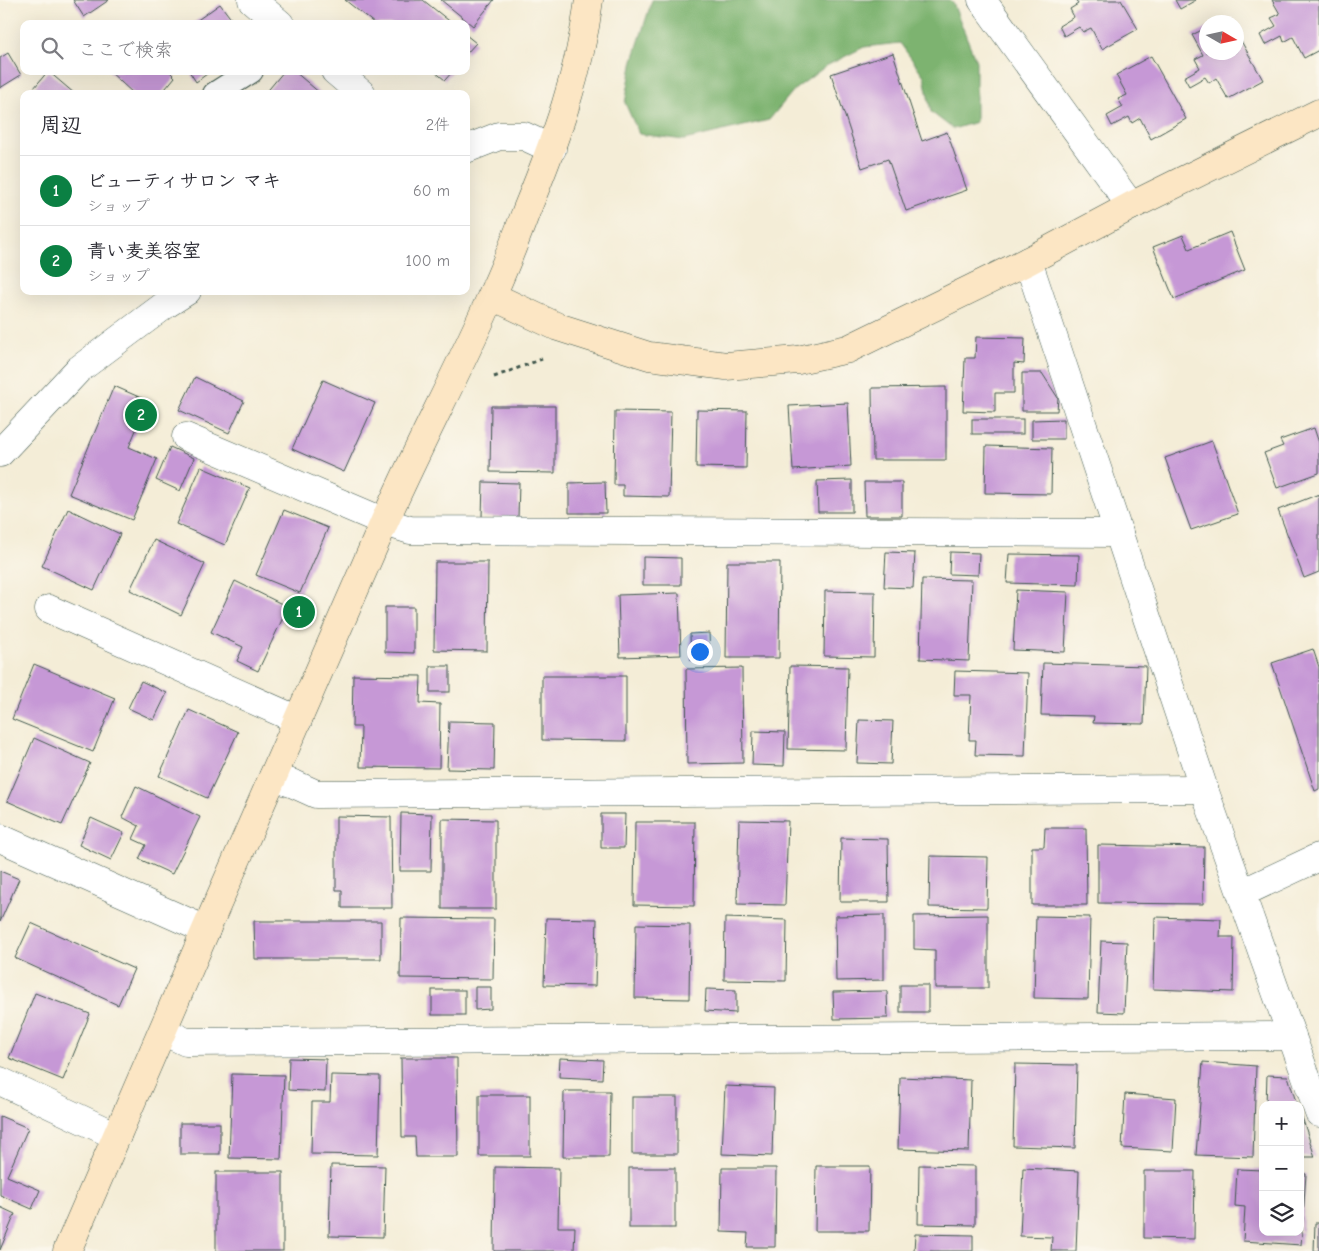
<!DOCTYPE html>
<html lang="ja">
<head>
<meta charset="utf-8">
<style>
  :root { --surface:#fff; --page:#f7f7f7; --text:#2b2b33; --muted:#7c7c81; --line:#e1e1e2; --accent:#0b8043 }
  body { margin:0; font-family:"Comic Neue","Klee One",sans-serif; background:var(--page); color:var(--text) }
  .controls { position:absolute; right:15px; bottom:15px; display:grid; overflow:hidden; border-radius:10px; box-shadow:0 5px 20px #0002 }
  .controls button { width:45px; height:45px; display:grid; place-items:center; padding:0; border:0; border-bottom:1px solid var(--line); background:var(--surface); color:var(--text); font:25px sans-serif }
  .compass { position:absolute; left:1199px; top:15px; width:45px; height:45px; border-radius:50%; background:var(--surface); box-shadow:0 5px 20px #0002; rotate:99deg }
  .you { position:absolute; left:699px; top:651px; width:18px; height:18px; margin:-12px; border:4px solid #fff; border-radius:50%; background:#1a73e8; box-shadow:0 0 0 8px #1a73e833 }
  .badge { display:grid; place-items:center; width:32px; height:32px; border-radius:50%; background:var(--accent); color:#fff; font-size:16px; font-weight:700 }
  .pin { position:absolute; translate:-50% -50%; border:2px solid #fff; box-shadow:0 1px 5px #0006 }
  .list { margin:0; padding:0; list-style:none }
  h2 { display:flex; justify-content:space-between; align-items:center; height:65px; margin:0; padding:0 20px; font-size:21px }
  h2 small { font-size:16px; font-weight:400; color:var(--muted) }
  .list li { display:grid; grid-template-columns:32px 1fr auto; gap:15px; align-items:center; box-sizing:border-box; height:70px; padding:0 20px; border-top:1px solid var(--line) }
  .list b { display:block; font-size:19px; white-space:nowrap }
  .list p { margin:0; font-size:16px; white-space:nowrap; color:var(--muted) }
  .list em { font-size:16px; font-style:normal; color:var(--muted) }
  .icon { flex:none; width:28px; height:28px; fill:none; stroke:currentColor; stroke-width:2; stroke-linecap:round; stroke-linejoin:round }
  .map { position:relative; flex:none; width:1319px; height:1251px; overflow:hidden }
  .search { position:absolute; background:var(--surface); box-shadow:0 5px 20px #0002; left:20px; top:20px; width:450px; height:55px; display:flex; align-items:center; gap:12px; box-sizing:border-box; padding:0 18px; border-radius:10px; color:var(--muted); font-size:19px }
  .panel { position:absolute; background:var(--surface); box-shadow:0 5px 20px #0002; left:20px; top:90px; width:450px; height:205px; border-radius:10px }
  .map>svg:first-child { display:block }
  .forest { fill:#7db370; stroke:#4e7852 }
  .building { fill:#c698d6 }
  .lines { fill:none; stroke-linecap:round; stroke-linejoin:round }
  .lane-casing { stroke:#3f574c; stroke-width:26 }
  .street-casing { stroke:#3f574c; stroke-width:29 }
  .secondary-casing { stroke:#3f574c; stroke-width:29 }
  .path { stroke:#3f574c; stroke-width:3; stroke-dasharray:4 4; stroke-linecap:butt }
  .lane { stroke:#fff; stroke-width:24 }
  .street { stroke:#fff; stroke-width:28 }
  .secondary { stroke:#fce6c4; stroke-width:28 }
</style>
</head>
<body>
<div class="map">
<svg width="1319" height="1251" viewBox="0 0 1319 1251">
  <rect width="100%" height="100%" fill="#fbf7ec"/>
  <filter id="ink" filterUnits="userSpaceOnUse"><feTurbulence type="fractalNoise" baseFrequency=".02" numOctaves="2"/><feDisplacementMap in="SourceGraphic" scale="10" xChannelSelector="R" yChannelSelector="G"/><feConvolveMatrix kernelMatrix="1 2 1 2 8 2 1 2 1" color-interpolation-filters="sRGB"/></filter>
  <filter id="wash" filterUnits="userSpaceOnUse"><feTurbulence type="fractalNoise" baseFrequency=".0096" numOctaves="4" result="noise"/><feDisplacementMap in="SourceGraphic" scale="20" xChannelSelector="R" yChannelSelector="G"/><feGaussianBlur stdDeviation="1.12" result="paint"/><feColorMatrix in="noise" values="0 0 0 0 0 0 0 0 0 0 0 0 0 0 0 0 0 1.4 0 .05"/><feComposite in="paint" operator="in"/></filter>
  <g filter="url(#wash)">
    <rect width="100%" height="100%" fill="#f4edd7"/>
    <polygon class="forest" points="652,0 950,0 953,3 976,61 976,122 953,129 931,112 924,76 900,43 864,47 826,66 794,90 769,120 684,140 639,134 625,103 633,60"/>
    <g id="blocks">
      <g class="building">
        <polygon points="73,0 109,0 84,17"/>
        <polygon points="345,0 423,0 453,24 375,24"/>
        <polygon points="441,0 494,0 473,26"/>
        <polygon points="1076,0 1121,0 1138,29 1102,49 1091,28 1083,32 1079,27 1064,36 1059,26 1074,17 1070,9 1078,4"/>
        <polygon points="1175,0 1196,0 1180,9"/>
        <polygon points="1272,0 1318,0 1319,2 1319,50 1304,58 1293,37 1284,42 1282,36 1265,45 1260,35 1276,26 1271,18 1280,14"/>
        <polygon points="220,4 235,24 192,24"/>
        <polygon points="1206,28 1206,52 1236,52 1236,32 1263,80 1228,99 1216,78 1209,83 1205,77 1189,86 1184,77 1200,68 1195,59 1203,55 1192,35"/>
        <polygon points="466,35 476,43 466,54"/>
        <polygon points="8,53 21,75 0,88 0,58"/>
        <polygon points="893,53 922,141 947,132 967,190 906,211 888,159 862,168 831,74"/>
        <polygon points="1151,56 1186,119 1151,139 1140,118 1132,123 1129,117 1112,126 1107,116 1123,107 1118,99 1127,95 1116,75"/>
        <polygon points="48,71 75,94 29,94"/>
        <polygon points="109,71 169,71 175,77 161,94 134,94"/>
        <polygon points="189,71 211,71 196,82"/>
        <polygon points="284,71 294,71 321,94 265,94"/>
        <polygon points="434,71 453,71 445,80"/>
        <polygon points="1230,232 1245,270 1174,299 1153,247 1183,235 1189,249"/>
        <polygon points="976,337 1025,338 1024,364 1014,363 1014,393 995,393 995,412 963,411 965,358 975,358"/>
        <polygon points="1022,373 1042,373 1058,398 1057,411 1022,411"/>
        <polygon points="195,377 244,401 229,433 179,410"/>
        <polygon points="323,380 375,403 344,472 292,449"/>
        <polygon points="114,386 148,401 129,447 157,459 132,520 69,494"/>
        <polygon points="946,387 946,460 873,460 872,388"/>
        <polygon points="848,403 851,466 793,470 789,406"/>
        <polygon points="491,406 555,406 555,473 490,472"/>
        <polygon points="697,410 747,411 746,468 696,467"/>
        <polygon points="615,411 671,412 669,497 623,496 623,485 614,485"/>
        <rect x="972" y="419" width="51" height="15"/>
        <polygon points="1064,419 1064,439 1032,439 1032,420"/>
        <polygon points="1314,428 1319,443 1319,473 1277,488 1264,453 1283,446 1280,440"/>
        <polygon points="1212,441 1238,514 1191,530 1165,458"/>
        <polygon points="986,446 1052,448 1051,494 985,493"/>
        <polygon points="170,447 194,458 180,491 156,480"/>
        <polygon points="201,467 250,488 225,545 176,524"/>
        <polygon points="852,480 852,512 818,512 817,481"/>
        <polygon points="483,482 519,483 518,518 482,517"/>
        <polygon points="605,482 606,513 569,513 569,483"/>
        <polygon points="864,482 902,482 902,516 865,516"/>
        <polygon points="1319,494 1319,572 1304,578 1278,510"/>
        <polygon points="68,509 120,534 94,590 42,566"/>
        <polygon points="284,510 328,528 300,593 256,575"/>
        <polygon points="154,540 205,564 181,615 130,590"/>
        <polygon points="886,552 915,553 913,588 884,587"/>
        <polygon points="950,552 979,553 978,575 949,574"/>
        <polygon points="1009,554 1079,555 1078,585 1007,583"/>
        <polygon points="643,557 681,558 681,585 643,585"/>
        <polygon points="435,562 488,562 487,651 434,650"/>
        <polygon points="727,562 780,562 779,658 726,658"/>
        <polygon points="922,579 972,580 969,661 920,659"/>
        <polygon points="235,581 288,607 258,671 237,661 243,647 211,632"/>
        <polygon points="1016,590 1068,592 1065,652 1013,650"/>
        <polygon points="825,591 875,592 874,657 824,656"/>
        <polygon points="679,593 681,655 620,657 618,595"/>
        <polygon points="385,607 414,607 414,653 385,652"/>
        <polygon points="709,633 710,659 691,660 690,634"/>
        <polygon points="1313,649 1319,667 1319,789 1315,791 1272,663"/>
        <polygon points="1043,663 1146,666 1144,724 1093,723 1094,716 1041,715"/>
        <polygon points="34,664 115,698 93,752 12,719"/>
        <rect x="430" y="666" width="20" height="26"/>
        <polygon points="790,666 848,667 846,750 788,749"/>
        <polygon points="742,668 743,763 687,764 686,669"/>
        <polygon points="955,671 1028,673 1025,756 975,755 976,740 969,740 971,695 954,695"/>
        <polygon points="353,675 421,676 420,703 440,704 439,768 360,767 361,727 352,727"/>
        <polygon points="542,676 626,676 626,741 542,740"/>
        <polygon points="141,681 167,693 154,720 128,708"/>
        <polygon points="189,710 238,732 207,798 159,776"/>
        <polygon points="859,720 893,721 891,764 857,763"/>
        <polygon points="449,721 495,722 494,770 447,769"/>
        <polygon points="753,731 785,732 784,766 752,765"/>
        <polygon points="34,738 90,763 62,825 7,801"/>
        <polygon points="136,786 200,817 172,874 139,859 146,845 133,839 139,826 122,817"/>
        <polygon points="401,813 432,814 431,871 400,871"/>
        <polygon points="601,814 625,814 624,848 601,848"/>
        <polygon points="336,816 391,817 392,908 342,908 342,890 336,890"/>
        <polygon points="91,818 124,833 111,860 79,845"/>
        <polygon points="442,819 496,820 496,909 442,909"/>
        <polygon points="739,820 788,821 785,905 737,904"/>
        <polygon points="635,822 695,822 694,906 634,905"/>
        <polygon points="1045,828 1086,828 1087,905 1032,905 1032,847 1044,847"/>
        <polygon points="841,838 888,839 889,902 840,902"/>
        <polygon points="1098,845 1204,847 1203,904 1098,903"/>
        <polygon points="930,856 988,857 987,908 929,907"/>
        <polygon points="0,871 19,879 0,922"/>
        <polygon points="884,915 884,980 836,981 835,916"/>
        <polygon points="988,915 988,988 935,988 935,950 914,949 914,916"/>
        <polygon points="1036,916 1090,917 1088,999 1034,998"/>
        <polygon points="1155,917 1221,919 1220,937 1234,937 1233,992 1153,989"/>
        <polygon points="401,918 494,919 493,979 400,978"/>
        <polygon points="546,918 597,919 595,986 544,985"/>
        <polygon points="725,918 787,920 786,981 724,980"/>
        <polygon points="254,921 381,921 381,959 255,959"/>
        <polygon points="31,923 134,969 118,1005 15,958"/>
        <polygon points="636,924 690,925 689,999 635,998"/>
        <polygon points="1101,941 1127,942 1124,1013 1098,1012"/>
        <rect x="900" y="985" width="28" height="27"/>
        <polygon points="475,987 491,987 491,1009 475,1010"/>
        <polygon points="706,989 736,990 736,1013 705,1011"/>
        <rect x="432" y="990" width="33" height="25"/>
        <polygon points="887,991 888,1018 834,1019 833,992"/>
        <polygon points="35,993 90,1014 63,1080 9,1058"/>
        <polygon points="289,1058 326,1059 325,1092 288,1090"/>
        <polygon points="401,1058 457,1058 458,1157 416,1157 415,1137 402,1137"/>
        <polygon points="560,1058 603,1060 602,1079 559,1077"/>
        <polygon points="1203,1062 1256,1066 1253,1157 1196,1155"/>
        <polygon points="1015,1064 1077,1065 1075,1148 1013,1146"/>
        <polygon points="232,1074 284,1075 281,1159 229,1158"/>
        <polygon points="331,1075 380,1076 378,1155 311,1154 312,1102 330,1102"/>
        <polygon points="1267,1075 1288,1076 1297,1105 1266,1105"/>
        <polygon points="900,1077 971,1080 969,1151 898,1149"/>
        <polygon points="725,1086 774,1088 772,1156 722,1154"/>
        <polygon points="564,1091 610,1091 609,1157 563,1157"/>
        <polygon points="1125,1094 1176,1098 1173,1151 1122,1148"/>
        <rect x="479" y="1095" width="51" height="61"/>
        <rect x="632" y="1097" width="45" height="57"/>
        <polygon points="1301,1114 1315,1157 1300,1157"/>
        <polygon points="0,1116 28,1128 7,1176 40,1190 32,1209 0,1195"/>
        <rect x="180" y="1123" width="40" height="31"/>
        <polygon points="331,1165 385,1166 383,1237 329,1236"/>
        <polygon points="919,1165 975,1166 975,1225 918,1224"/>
        <polygon points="816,1166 870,1166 869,1231 815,1231"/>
        <polygon points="495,1167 559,1168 558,1227 575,1227 574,1251 494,1251"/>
        <rect x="629" y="1168" width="46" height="60"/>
        <polygon points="722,1168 776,1168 775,1247 747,1247 748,1233 721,1232"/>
        <polygon points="1023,1168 1079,1171 1076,1251 1051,1251 1052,1237 1020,1236"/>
        <polygon points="1237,1169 1263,1170 1263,1232 1302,1232 1301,1245 1243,1241 1245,1207 1235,1206"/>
        <polygon points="1144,1171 1195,1171 1194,1239 1144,1238"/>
        <rect x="216" y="1172" width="67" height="79"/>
        <polygon points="1300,1173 1306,1174 1302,1231 1300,1231"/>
        <polygon points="0,1207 15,1214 0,1250"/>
        <polygon points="1315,1223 1319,1223 1319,1251 1314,1251"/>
        <polygon points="915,1234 973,1235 973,1251 914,1251"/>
      </g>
    </g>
  </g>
  <g filter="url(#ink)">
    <use href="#blocks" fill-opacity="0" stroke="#3f574c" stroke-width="1"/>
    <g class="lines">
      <g class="lane-casing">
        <polyline id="lane" points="215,94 251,71"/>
      </g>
      <g class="street-casing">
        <g id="street">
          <polyline points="252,0 280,24"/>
          <polyline points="982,0 1131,206"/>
          <polyline points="335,71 362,94"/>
          <polyline points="466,149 499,136 524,136 552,149"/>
          <polyline points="1028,261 1204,789 1319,1113"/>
          <polyline points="186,437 385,522 410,530 1119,533"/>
          <polyline points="0,453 78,370 165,305 187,291"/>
          <polyline points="49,609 298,720"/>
          <polyline points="273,777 294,784 316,794 1204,789"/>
          <polyline points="0,838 206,930"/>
          <polyline points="1242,893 1319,857"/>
          <polyline points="163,1031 186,1042 1292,1036"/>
          <polyline points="0,1081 117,1136"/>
        </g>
      </g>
      <g class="secondary-casing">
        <g id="secondary">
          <polyline points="492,296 558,327 649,356 726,366 798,360 848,349 1028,261 1131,206 1319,113"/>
          <path d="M67,1251C172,1009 276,766 383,525C417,448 457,374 491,297C505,268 516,238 527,209C555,141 580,73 589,0"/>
        </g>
      </g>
      <polyline class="path" points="494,377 542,359"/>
      <use href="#lane" class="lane"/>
      <use href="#street" class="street"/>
      <use href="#secondary" class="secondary"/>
    </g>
  </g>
</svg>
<div class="controls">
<button>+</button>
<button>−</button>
<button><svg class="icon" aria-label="layers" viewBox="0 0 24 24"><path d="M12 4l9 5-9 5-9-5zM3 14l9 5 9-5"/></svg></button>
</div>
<svg class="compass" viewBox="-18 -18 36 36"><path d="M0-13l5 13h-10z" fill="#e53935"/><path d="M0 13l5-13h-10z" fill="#7c7c81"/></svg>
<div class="you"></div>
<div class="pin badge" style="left:299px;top:612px">1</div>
<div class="pin badge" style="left:141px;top:415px">2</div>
<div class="search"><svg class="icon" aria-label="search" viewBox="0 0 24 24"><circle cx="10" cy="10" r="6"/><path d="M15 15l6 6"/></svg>ここで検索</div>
<section class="panel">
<h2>周辺<small>2件</small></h2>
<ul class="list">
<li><span class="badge">1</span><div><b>ビューティサロン マキ</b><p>ショップ</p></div><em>60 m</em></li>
<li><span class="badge">2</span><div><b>青い麦美容室</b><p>ショップ</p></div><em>100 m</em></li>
</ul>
</section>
</div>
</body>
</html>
